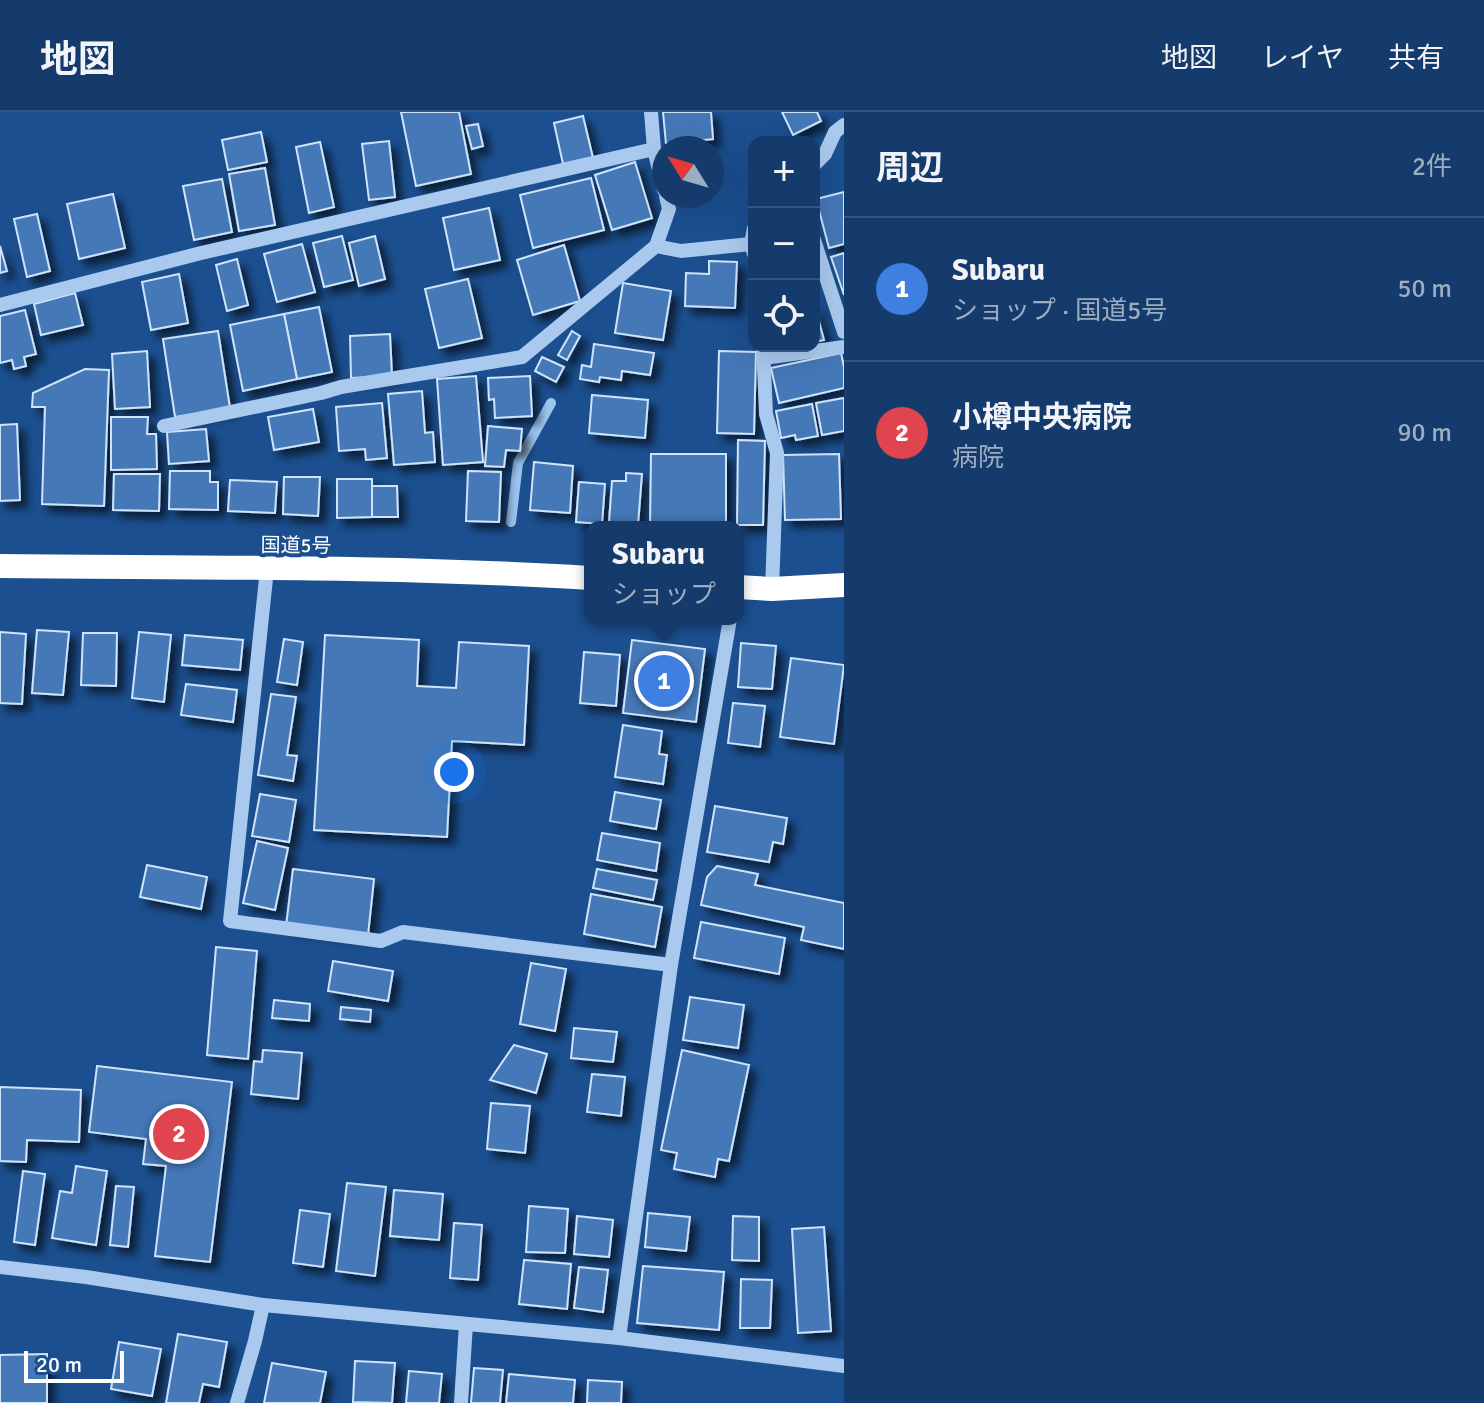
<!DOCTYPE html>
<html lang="ja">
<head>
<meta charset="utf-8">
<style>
  :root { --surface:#143b6b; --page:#214673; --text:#f1f3f6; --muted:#9dadc1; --line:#33557e; --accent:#ffd166 }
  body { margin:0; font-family:Signika,"Noto Sans JP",sans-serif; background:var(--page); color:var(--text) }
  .controls { position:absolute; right:24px; top:24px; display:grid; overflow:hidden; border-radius:16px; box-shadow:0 8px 32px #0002 }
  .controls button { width:72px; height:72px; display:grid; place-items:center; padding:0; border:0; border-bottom:2px solid var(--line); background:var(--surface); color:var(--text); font:40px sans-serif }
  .compass { position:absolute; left:652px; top:24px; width:72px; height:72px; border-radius:50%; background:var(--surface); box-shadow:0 8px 32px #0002; rotate:307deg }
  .scale { position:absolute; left:24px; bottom:20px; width:100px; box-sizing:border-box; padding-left:8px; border:4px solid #fff; border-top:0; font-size:22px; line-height:28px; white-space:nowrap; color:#fff; -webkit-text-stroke:6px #1b4f8f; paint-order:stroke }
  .you { position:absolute; left:454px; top:660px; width:28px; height:28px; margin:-20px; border:6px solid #fff; border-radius:50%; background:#1a73e8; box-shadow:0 0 0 12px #1a73e833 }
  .badge { display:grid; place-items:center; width:52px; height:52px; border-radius:50%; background:var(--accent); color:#fff; font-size:26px; font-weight:700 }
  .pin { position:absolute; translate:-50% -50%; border:4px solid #fff; box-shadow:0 2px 8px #0006 }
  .popup { position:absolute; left:584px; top:409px; width:160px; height:104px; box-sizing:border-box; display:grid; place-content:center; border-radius:16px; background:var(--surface); filter:drop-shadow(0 2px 6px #0005); font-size:26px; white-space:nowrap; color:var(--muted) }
  .popup b { font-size:30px; color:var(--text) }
  .popup::after { content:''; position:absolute; left:50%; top:100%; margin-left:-16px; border:16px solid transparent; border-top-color:var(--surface) }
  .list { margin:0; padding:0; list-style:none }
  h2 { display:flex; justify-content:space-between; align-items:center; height:104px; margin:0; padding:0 32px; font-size:34px }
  h2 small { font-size:26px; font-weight:400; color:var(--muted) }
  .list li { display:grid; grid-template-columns:52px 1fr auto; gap:24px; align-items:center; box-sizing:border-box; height:144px; padding:0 32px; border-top:2px solid var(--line) }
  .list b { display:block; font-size:30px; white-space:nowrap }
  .list p { margin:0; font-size:26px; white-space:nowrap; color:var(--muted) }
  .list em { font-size:26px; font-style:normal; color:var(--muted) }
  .icon { flex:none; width:44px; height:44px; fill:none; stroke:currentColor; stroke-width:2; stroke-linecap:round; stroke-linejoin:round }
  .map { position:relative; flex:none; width:844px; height:1291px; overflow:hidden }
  header { display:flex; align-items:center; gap:48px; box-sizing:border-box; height:112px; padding:0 40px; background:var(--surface); border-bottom:2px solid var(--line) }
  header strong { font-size:38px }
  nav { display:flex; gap:44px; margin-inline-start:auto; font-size:28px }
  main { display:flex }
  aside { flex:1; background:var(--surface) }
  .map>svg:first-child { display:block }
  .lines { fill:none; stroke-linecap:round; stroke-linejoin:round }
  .stream { stroke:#9cc4f0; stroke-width:10 }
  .building { fill:#4478b7; stroke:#cfe3fa; stroke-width:2; filter:url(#shadow) }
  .minor { stroke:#a9c9ee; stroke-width:14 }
  .highway { stroke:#fff; stroke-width:24 }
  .labels { text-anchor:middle; stroke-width:8; stroke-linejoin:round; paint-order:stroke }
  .street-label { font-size:20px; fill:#fff; stroke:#1b4f8f }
</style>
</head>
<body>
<header>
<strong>地図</strong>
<nav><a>地図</a><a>レイヤ</a><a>共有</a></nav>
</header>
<main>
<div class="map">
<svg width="844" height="1291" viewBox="0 0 844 1291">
  <defs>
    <filter id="shadow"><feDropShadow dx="7" dy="7" stdDeviation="4" flood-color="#0009"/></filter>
  </defs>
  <rect width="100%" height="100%" fill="#1b4f8f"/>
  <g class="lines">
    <polyline class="stream" points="511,410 518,351 551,291"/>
  </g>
  <g class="building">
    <polygon points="401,0 459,0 471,62 416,74"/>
    <polygon points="663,0 711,0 713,27 666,32"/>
    <polygon points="782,0 817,0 821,9 793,23"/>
    <polygon points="583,4 593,46 563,52 554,11"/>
    <polygon points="478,12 483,34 472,37 466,14"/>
    <polygon points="261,20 267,50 228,58 222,28"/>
    <polygon points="389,29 395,85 369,88 362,32"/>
    <polygon points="320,30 334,95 309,101 296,35"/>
    <polygon points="635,50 652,106 612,118 595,63"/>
    <polygon points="265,56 275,113 239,119 229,62"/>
    <polygon points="591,66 604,118 533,136 520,83"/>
    <polygon points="222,67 232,120 194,128 183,74"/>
    <polygon points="844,80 844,132 829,136 816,87"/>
    <polygon points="113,82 125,136 79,147 67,92"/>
    <polygon points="489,96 500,148 454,158 443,106"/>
    <polygon points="37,102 50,159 27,165 14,107"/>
    <polygon points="342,124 353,168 324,175 313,131"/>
    <polygon points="375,124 385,167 359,174 349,131"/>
    <polygon points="302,132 315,180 277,190 264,142"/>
    <polygon points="564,133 580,189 533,203 517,148"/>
    <polygon points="0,134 7,159 0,161"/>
    <polygon points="844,141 844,183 831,145"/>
    <polygon points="237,147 248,193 227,199 216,153"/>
    <polygon points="709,149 737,150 735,196 685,194 686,161 709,162"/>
    <polygon points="179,162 188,211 151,218 142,170"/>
    <polygon points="468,167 482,226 439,236 425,177"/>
    <polygon points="623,171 671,179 663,228 615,221"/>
    <polygon points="75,181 83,213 41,223 34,192"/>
    <polygon points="814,191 824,228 814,230"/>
    <polygon points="319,195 332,260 297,267 284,202"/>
    <polygon points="25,198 36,242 24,245 26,254 14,257 12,248 0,251 0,204"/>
    <polygon points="284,202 297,267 243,279 230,213"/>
    <polygon points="218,219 230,296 175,305 163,227"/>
    <polygon points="572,219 580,224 567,248 558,243"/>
    <polygon points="390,222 392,264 351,266 350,224"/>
    <polygon points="594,232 654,241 650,263 622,259 621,268 600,265 599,270 580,267 582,253 591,255"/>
    <polygon points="147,239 150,295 115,297 112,242"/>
    <polygon points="719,239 756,240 754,322 717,321"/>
    <polygon points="841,241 844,255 844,276 779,291 771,256"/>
    <polygon points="542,245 564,255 556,270 535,259"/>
    <polygon points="85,257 109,258 104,394 42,392 45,295 32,295 33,281"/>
    <polygon points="476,264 483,350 443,353 437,267"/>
    <polygon points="530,264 532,304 495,306 494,287 489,288 488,266"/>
    <polygon points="422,279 425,321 433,320 435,350 394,353 388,282"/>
    <polygon points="592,283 648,288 645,326 589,321"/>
    <polygon points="844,286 844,319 822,323 816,291"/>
    <polygon points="382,291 387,346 366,348 365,337 339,339 336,295"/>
    <polygon points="812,292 818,324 796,328 795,323 781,326 776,299"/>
    <polygon points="313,297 319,330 274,338 268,305"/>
    <polygon points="111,305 148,305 147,322 156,322 157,357 111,358"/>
    <polygon points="17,312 20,388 0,389 0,313"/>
    <polygon points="488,314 522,317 520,339 506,338 504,355 485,354"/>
    <polygon points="206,317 209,349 169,352 167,320"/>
    <polygon points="738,328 765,329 763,413 737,413"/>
    <polygon points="651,342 726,342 726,413 650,414"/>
    <polygon points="839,342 841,407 785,408 783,343"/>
    <polygon points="534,350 573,354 570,401 530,398"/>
    <polygon points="170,359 210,359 210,370 218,370 218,398 169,397"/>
    <polygon points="468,359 501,360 499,410 466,409"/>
    <polygon points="626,361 642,362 638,413 609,410 612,369 626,369"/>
    <polygon points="114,362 160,362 159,399 113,398"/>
    <polygon points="284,365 320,365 318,404 283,402"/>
    <polygon points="337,367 372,367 372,405 337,406"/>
    <polygon points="230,368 277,370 275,401 228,399"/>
    <polygon points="579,370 605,372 602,412 576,410"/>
    <polygon points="372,374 397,374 398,405 372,405"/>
    <polygon points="37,518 69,520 63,583 32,581"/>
    <polygon points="0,520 26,522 22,592 0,591"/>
    <polygon points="139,520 171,523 164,590 132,586"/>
    <polygon points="83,521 117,521 116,574 81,573"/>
    <polygon points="185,523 243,528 240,558 182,553"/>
    <polygon points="325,523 419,528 417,574 456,576 459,530 529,534 524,633 452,629 447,725 314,718"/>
    <polygon points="284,527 303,530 297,573 277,570"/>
    <polygon points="632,528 705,537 696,610 623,601"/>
    <polygon points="741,531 776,534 772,577 738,575"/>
    <polygon points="584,540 620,543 616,594 580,591"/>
    <polygon points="791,546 844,553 834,632 780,625"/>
    <polygon points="186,572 237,578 233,610 181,603"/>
    <polygon points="271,582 296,585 287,643 297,644 293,669 258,663"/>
    <polygon points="733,591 765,594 760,635 728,631"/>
    <polygon points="623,613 662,619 659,642 667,643 663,672 615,665"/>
    <polygon points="615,680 661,688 656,717 610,709"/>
    <polygon points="260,682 296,688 289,730 252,724"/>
    <polygon points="715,694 787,706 783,732 773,730 769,750 707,740"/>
    <polygon points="602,721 660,731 656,759 597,748"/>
    <polygon points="257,729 288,736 275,798 243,791"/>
    <polygon points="147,753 207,765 201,797 140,785"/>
    <polygon points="717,754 758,762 755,773 844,791 844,837 801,828 804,815 701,793 707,765"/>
    <polygon points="293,757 374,767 368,823 286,814"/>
    <polygon points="597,757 657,768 653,788 593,776"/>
    <polygon points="591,782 662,795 655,835 584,822"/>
    <polygon points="701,810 785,826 779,862 694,846"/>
    <polygon points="216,835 257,839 248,947 207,943"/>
    <polygon points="333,849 393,859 388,889 328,879"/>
    <polygon points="531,851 566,857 555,919 520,912"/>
    <polygon points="690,885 744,893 738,936 683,928"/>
    <polygon points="274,888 310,892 309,909 272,906"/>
    <polygon points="341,895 371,898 370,910 340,907"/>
    <polygon points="574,916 617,920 613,950 571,946"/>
    <polygon points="514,933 547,942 536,981 490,968"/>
    <polygon points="263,938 302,941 298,987 251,982 254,949 262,950"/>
    <polygon points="682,938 749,953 729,1049 718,1047 715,1065 674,1057 677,1041 661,1038"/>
    <polygon points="97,954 232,970 210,1150 155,1144 166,1054 143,1052 146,1027 89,1020"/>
    <polygon points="592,962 625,965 621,1004 587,1000"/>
    <polygon points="0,975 81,978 79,1030 27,1028 26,1050 0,1049"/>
    <polygon points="491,991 530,994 525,1041 487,1037"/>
    <polygon points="76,1054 107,1059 96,1133 52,1126 60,1079 72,1081"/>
    <polygon points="23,1059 45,1062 35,1133 14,1130"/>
    <polygon points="347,1071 386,1075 375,1164 336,1159"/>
    <polygon points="116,1074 134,1075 128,1135 110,1133"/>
    <polygon points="394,1078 443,1082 439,1128 390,1124"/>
    <polygon points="529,1094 568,1097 565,1141 526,1140"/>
    <polygon points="300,1098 330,1102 323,1155 293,1151"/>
    <polygon points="648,1101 690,1105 686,1139 645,1135"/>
    <polygon points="577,1104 613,1108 609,1145 574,1142"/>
    <polygon points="733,1104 759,1105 759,1149 732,1148"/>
    <polygon points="454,1111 482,1113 478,1168 450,1166"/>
    <polygon points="824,1115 831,1219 798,1221 792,1117"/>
    <polygon points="524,1148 571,1152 567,1197 519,1192"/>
    <polygon points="643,1154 724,1160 719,1218 637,1211"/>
    <polygon points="579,1155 608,1158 603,1200 574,1196"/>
    <polygon points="741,1167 772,1168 770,1216 740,1216"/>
    <polygon points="178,1222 227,1230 219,1275 203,1272 199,1291 166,1291"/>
    <polygon points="119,1230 161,1237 152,1284 111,1277"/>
    <polygon points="47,1242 47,1291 0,1291 0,1243"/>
    <polygon points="355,1249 395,1251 392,1291 353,1290"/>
    <polygon points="272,1251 326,1260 320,1291 264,1291"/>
    <polygon points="474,1256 503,1258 500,1291 471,1291"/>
    <polygon points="409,1259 442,1262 439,1291 406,1291"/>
    <polygon points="509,1262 575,1268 573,1291 506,1291"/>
    <polygon points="588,1268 622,1270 621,1291 587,1291"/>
  </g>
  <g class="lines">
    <g class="minor">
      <polyline points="654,37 664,78"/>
      <polyline points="814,53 825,42 835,20 844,13"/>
      <polyline points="754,116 751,132 754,142"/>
      <polyline points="814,128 844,220"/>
      <polyline points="656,134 681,139 751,132"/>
      <polyline points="0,193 201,141 654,37 651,0"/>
      <polyline points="763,234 766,302 777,341 772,477"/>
      <polyline points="764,246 844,235"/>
      <polyline points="164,314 321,281 341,275 522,245 656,134 669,97 666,84"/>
      <polyline points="267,457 230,809 381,829 403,820 671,853"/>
      <polyline points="0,1155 86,1165 263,1193 619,1226 844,1254"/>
      <polyline points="619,1226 671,853 730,507"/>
      <polyline points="237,1291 255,1229 263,1193"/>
      <polyline points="461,1291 466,1212"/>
    </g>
    <g class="highway">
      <path d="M0,454C196,456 394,454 590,466"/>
      <polyline points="738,475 772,477 844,473"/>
    </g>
  </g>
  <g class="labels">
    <g class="street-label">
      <text transform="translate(296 433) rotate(1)" y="7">国道5号</text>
    </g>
  </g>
</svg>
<div class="controls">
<button>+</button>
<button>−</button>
<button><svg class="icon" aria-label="locate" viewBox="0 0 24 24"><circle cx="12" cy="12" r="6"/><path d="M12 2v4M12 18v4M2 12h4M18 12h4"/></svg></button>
</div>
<svg class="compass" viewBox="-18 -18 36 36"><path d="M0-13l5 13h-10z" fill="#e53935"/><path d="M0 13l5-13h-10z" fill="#9dadc1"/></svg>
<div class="scale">20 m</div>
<div class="you"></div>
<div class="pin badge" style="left:664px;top:569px;background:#3f7fe0">1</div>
<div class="popup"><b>Subaru</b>ショップ</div>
<div class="pin badge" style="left:179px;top:1022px;background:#e0444e">2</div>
</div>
<aside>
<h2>周辺<small>2件</small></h2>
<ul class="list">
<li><span class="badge" style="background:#3f7fe0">1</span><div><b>Subaru</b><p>ショップ · 国道5号</p></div><em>50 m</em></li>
<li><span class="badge" style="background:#e0444e">2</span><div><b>小樽中央病院</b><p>病院</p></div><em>90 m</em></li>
</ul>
</aside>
</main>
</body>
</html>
